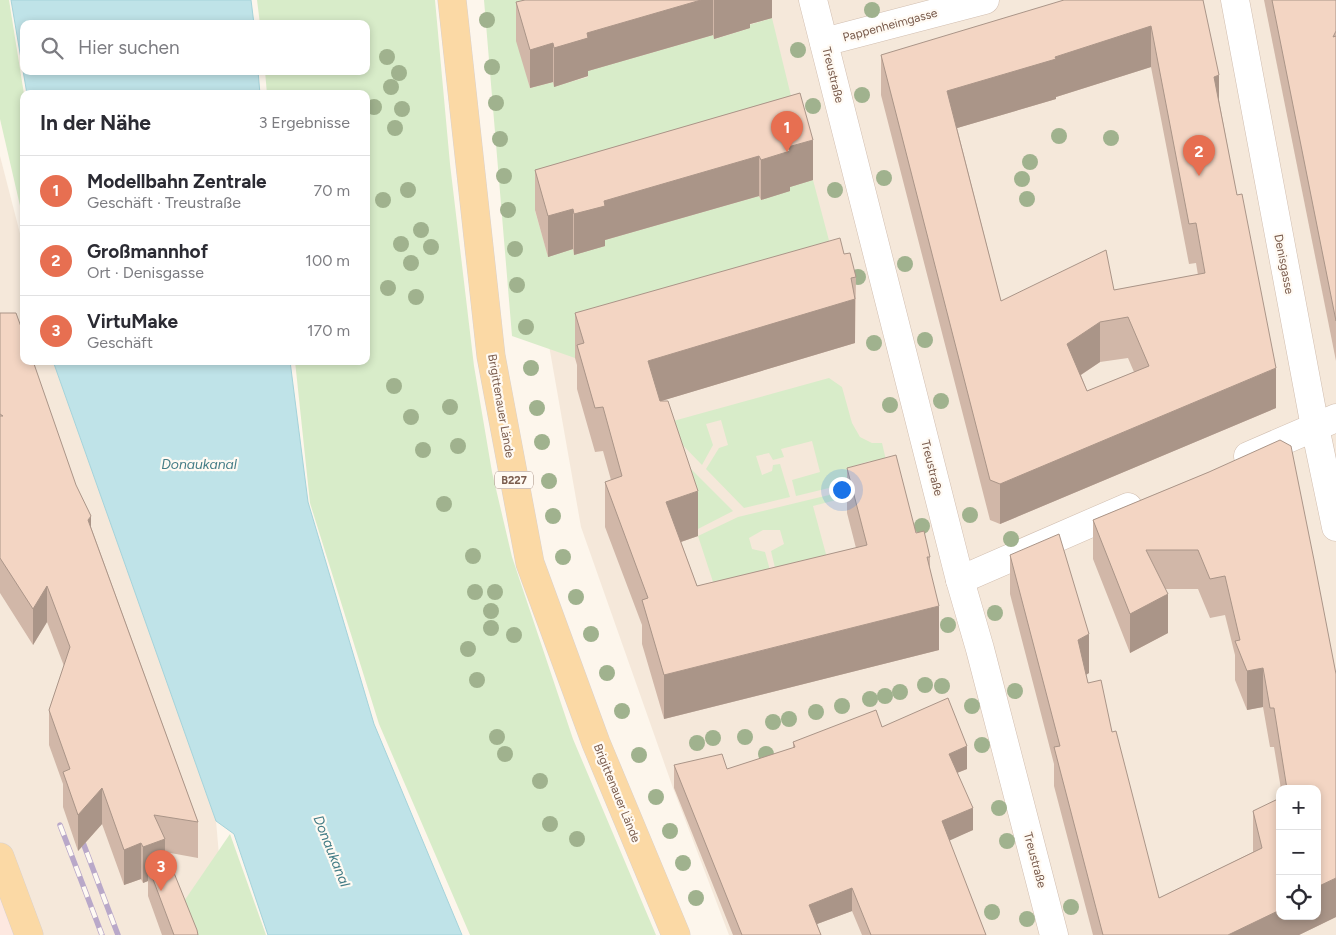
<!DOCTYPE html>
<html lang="de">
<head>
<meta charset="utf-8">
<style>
  :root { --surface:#fff; --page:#f2f2f3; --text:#2b2b33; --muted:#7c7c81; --line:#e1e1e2; --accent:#e76f51 }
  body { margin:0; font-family:Figtree,sans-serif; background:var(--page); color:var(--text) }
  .controls { position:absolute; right:15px; bottom:15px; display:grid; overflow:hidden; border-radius:10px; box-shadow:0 2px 8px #0003 }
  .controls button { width:45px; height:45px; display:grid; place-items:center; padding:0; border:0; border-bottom:1px solid var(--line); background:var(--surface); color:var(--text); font:25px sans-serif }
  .you { position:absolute; left:841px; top:489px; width:18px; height:18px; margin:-12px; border:4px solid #fff; border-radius:50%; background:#1a73e8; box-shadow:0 0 0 8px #1a73e833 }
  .badge { display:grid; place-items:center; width:32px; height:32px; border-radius:50%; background:var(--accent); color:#fff; font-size:16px; font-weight:700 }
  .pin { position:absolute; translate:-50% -41px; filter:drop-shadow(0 1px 2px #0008) }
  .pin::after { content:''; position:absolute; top:26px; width:18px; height:15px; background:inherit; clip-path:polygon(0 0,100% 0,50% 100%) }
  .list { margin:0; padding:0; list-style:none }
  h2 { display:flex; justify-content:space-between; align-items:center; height:65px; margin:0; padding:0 20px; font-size:21px }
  h2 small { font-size:16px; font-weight:400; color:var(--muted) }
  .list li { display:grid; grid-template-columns:32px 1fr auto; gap:15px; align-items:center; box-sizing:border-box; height:70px; padding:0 20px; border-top:1px solid var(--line) }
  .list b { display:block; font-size:19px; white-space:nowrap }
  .list p { margin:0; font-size:16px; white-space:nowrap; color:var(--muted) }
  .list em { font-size:16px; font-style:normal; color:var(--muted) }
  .icon { flex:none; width:28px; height:28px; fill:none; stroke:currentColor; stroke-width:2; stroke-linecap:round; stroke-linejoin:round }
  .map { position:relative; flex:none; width:1336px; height:935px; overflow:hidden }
  .search { position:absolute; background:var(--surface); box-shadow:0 2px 8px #0003; left:20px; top:20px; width:350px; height:55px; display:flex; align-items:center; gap:12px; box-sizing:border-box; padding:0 18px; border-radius:10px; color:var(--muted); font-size:19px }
  .panel { position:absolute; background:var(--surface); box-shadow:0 2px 8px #0003; left:20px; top:90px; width:350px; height:275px; border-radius:10px }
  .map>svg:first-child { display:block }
  .residential { fill:#f5e8da; fill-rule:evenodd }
  .commercial { fill:#fde8e0 }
  .green { fill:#d8ecc9 }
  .water { fill:#bfe3e8; stroke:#a5d3da }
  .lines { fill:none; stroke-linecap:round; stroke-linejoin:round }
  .minor-casing { stroke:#d1beb0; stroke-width:29 }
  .primary-casing { stroke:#dad1cd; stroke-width:29 }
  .minor { stroke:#fff; stroke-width:28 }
  .primary { stroke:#fbd9a5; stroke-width:28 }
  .rail-casing { stroke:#b9a8c9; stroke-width:5.5 }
  .rail { stroke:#fffaf3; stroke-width:4; stroke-dasharray:11; stroke-linecap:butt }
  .tree { fill:#a0b28e }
  .wall { fill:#d1b7a8; fill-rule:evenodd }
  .shaded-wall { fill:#aa9588 }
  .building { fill:#f3d5c3; stroke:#aa9588; fill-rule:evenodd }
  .labels { text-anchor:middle; stroke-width:4.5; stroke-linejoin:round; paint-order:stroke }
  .shield { fill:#fffaf3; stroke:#a28b7f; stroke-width:1 }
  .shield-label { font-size:11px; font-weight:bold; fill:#7a5c4d }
  .street-label { font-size:12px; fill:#7a5c4d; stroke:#fffaf3 }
  .water-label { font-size:14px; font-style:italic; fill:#437c86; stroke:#fffaf3 }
</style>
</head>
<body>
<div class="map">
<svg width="1336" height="935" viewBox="0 0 1336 935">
  <rect width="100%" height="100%" fill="#fdf6ec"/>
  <g class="residential">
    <path d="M505,0H1336V935H729L673,788L581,527L547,334ZM1280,789H1317V916H1280Z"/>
    <polygon points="0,156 24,249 24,361 53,361 216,821 226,935 31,935 0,849"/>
  </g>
  <polygon class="commercial" points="0,849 31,935 0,935"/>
  <g class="green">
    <polygon points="0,0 9,0 24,94 24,223 0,119"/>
    <polygon points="257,0 435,0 450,164 474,366 492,472 512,557 573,739 656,935 470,935 379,724 310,503 295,361 366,361 366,94 267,94 265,71 366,71 366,24 260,24"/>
    <polygon points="484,0 659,0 517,41 530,88 553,82 555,86 588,77 587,71 713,35 715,39 750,28 749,25 772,18 800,133 535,211 548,256 759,196 761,200 788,187 813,180 840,282 575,358 512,336"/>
    <polygon points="829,378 842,387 852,423 860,437 872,443 882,443 889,473 874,477 870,461 850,467 854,478 866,479 796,496 792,480 820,472 812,441 781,449 784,457 773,460 769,453 756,456 762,475 772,471 773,465 780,464 790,497 744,508 706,469 719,448 728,445 721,420 706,424 713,445 702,465 669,431 666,423"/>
    <polygon points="668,446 733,511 696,530"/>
    <polygon points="891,480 852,496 813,506 827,558 776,572 771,551 784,544 780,530 763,530 749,538 752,549 765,552 771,574 715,588 698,536 738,517"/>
    <polygon points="230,834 266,935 190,935 180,907"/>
  </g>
  <g class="water">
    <polygon points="11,0 251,0 254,24 24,24 24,71 258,71 260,94 27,94"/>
    <polygon points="53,361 290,361 308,502 374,724 462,935 268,935 234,834 216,821"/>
  </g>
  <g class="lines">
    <g class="minor-casing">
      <g id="minor">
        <polyline points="813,0 960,580 980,649 1054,935"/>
        <polyline points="1235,0 1315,427 1336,527"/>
        <polyline points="824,42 985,0"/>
        <polyline points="1248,456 1336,418"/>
        <polyline points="960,580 1128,507"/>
      </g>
    </g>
    <g class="primary-casing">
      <g id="primary">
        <polyline points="452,0 491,356 530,563 596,743 676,935"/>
        <polyline points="0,857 29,935"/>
      </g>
    </g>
    <use href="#minor" class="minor"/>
    <use href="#primary" class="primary"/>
    <g class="rail-casing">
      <g id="rail">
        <polyline points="60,825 102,935"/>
        <polyline points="79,832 118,935"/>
      </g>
    </g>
    <use href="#rail" class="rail"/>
  </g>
  <g class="tree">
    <circle cx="872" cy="10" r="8"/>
    <circle cx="487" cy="20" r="8"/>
    <circle cx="798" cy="50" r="8"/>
    <circle cx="387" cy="57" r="8"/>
    <circle cx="492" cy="67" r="8"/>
    <circle cx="399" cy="73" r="8"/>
    <circle cx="391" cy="87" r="8"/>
    <circle cx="862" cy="95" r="8"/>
    <circle cx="496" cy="103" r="8"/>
    <circle cx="813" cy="106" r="8"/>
    <circle cx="374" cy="107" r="8"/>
    <circle cx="402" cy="109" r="8"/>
    <circle cx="395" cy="128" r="8"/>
    <circle cx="1059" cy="136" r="8"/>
    <circle cx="1111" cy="138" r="8"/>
    <circle cx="500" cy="139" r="8"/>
    <circle cx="1030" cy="162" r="8"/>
    <circle cx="504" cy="176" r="8"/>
    <circle cx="884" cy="178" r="8"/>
    <circle cx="1022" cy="179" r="8"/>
    <circle cx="408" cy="190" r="8"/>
    <circle cx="835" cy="190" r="8"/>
    <circle cx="1027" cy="199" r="8"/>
    <circle cx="383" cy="200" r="8"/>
    <circle cx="508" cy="210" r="8"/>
    <circle cx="421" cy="230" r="8"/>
    <circle cx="401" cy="244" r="8"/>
    <circle cx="431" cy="247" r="8"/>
    <circle cx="515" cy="249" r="8"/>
    <circle cx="411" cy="263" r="8"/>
    <circle cx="905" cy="264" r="8"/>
    <circle cx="858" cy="277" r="8"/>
    <circle cx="517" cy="285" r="8"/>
    <circle cx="388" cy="288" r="8"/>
    <circle cx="416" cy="297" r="8"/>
    <circle cx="526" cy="327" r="8"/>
    <circle cx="925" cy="340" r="8"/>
    <circle cx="874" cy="343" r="8"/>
    <circle cx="531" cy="368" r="8"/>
    <circle cx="394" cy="386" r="8"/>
    <circle cx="941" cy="401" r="8"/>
    <circle cx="890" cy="405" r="8"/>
    <circle cx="450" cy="407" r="8"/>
    <circle cx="537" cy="408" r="8"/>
    <circle cx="411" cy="417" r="8"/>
    <circle cx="542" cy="442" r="8"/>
    <circle cx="458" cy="446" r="8"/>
    <circle cx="423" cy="450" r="8"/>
    <circle cx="549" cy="481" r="8"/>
    <circle cx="444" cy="504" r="8"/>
    <circle cx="970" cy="515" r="8"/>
    <circle cx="553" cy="516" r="8"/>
    <circle cx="922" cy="526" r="8"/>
    <circle cx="1011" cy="539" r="8"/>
    <circle cx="473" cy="556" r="8"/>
    <circle cx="563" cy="557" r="8"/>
    <circle cx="475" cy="592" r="8"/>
    <circle cx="495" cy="592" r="8"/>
    <circle cx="576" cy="597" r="8"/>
    <circle cx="491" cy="611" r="8"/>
    <circle cx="995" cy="613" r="8"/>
    <circle cx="948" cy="625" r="8"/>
    <circle cx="491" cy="628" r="8"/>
    <circle cx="591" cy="634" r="8"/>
    <circle cx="514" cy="635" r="8"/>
    <circle cx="468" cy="649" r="8"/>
    <circle cx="607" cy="673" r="8"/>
    <circle cx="477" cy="680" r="8"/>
    <circle cx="925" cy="685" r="8"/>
    <circle cx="942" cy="686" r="8"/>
    <circle cx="1015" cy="691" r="8"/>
    <circle cx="900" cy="692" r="8"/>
    <circle cx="885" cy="696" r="8"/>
    <circle cx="870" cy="699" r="8"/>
    <circle cx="842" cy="706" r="8"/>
    <circle cx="972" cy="706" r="8"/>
    <circle cx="622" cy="711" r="8"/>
    <circle cx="816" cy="712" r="8"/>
    <circle cx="789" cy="719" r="8"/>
    <circle cx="773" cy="722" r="8"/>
    <circle cx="497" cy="737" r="8"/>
    <circle cx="745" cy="737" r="8"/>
    <circle cx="713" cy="738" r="8"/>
    <circle cx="697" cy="743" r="8"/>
    <circle cx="982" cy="745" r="8"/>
    <circle cx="505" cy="754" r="8"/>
    <circle cx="766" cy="754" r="8"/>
    <circle cx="639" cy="755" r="8"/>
    <circle cx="540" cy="781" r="8"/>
    <circle cx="656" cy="797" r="8"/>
    <circle cx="999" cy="808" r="8"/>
    <circle cx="550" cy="824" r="8"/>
    <circle cx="670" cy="831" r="8"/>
    <circle cx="577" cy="839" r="8"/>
    <circle cx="1007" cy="841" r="8"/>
    <circle cx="683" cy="863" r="8"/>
    <circle cx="696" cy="898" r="8"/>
    <circle cx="1071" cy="907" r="8"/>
    <circle cx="992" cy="912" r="8"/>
    <circle cx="1027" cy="919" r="8"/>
  </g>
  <g class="wall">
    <polygon points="525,0 772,0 772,18 750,24 750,28 714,39 713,35 588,71 588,76 554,87 553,82 530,88 516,41 516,2"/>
    <path d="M1203,0L1219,100L1276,408L1000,524L990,520L881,95V55ZM1151,67L1189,264L1196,263L1198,275L1114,290L1001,301L957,128L1056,99V97ZM1128,358L1134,372L1087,391L1081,375L1100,362Z"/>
    <polygon points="1264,0 1336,0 1336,361"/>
    <polygon points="800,93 813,180 790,187 790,191 761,200 759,196 605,240 605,246 574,255 573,249 548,257 535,210 535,170"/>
    <polygon points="844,254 856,277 855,343 661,401 698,536 681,542 697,586 856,548 847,513 847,468 916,533 930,557 930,569 939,650 664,719 642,644 642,625 605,527 605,482 611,480 603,451 595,452 577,389 577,365 575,358 575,313"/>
    <polygon points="0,313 91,527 198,822 198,858 165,852 165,859 198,935 162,935 148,896 148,881 143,883 141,879 124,885 102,824 78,851 63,807 63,784 49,745 49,710 64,666 47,622 33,645 0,593"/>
    <polygon points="1209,472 1336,674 1336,917 1299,935 1093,935 1054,786 1054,764 1010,594 1010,555 1089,673 1086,675 1088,683 1112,732 1159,898 1253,852 1253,811 1317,789 1281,789 1274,747 1270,747 1263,707 1247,710 1235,680 1235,655 1225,615 1210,618 1198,589 1165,589 1168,633 1130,653 1093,559 1093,520"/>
    <polygon points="882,727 967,769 957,773 973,830 949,840 986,935 862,935 852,911 817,924 821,935 733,935 674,788 674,765 727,769 793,748 793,742"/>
  </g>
  <g class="shaded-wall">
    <polygon points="701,0 713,0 713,35 588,71 588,76 554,87 554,48 587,33"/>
    <polygon points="714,0 772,0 772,18 750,24 750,28 714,39"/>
    <polygon points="1151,26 1151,67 1056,97 1056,99 947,131 947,91 1055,57"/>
    <polygon points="553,43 553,82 530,88 530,50"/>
    <polygon points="1219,75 1219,116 1214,77"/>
    <polygon points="813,140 813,180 790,187 790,191 761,200 761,160 788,147"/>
    <polygon points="759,156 759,196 605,240 605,246 574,255 574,214 604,201"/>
    <polygon points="573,209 573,249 548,257 548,216"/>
    <polygon points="855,299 855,343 648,405 648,361"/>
    <polygon points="1100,322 1100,362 1067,384 1067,344"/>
    <polygon points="1276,368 1276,408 1000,524 1000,484"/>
    <polygon points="698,491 698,536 666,547 666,502"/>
    <polygon points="91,516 91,551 88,520"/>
    <polygon points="47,586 47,622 33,645 33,609"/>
    <polygon points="1168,594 1168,633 1130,653 1130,614"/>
    <polygon points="939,606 939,650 664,719 664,675"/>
    <polygon points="1089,634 1089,673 1078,679 1078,640"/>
    <polygon points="1263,668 1263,707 1247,710 1247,671"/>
    <polygon points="967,746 967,769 949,776 949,754"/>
    <polygon points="102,788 102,824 78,851 78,815"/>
    <polygon points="973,808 973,830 942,844 942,821"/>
    <polygon points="165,839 165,875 148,866 148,881 143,883 143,847"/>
    <polygon points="141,843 141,879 124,885 124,850"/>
    <polygon points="1336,878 1336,917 1299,935 1228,935 1280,910 1280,916 1317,916 1317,887"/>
    <polygon points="852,888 852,911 809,927 809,905"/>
  </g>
  <g class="building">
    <polygon points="525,0 701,0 587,33 588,38 554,48 553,43 530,50 516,2"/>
    <path d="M1064,0H1203L1219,75L1214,77L1237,195L1242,194L1276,368L1000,484L990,480L881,55ZM1151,26L1189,224L1196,223L1205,273L1114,290L1106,250L1001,301L947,91L1056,59L1055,57ZM1128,317L1149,366L1087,391L1067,344L1100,322Z"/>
    <polygon points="1272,0 1336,0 1336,31 1333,37 1336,36 1336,321"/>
    <polygon points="800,93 813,140 788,147 790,151 761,160 759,156 604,201 605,206 574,214 573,209 548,216 535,170"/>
    <polygon points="840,238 844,254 850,253 856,277 851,278 855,299 648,361 660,401 668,401 698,491 666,502 697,586 867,545 847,468 896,455 916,533 924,531 930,557 927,557 939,606 664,675 642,600 648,598 605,482 622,476 603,407 595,408 577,345 584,343 575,313"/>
    <polygon points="0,313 16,313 24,335 24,361 33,361 76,485 91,516 88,520 198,822 154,815 165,839 143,847 141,843 124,850 102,788 78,815 63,772 70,769 49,710 70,647 47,586 33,609 0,558 0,416 3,416 0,414"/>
    <polygon points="1280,440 1291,446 1314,560 1336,674 1336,878 1317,887 1317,789 1287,789 1274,708 1270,708 1263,668 1247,671 1235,641 1240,640 1225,576 1210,579 1198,550 1146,550 1168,594 1130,614 1093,520 1209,472"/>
    <polygon points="1059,534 1089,634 1078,640 1088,683 1101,680 1112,732 1116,731 1159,898 1262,848 1253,811 1280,798 1280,910 1228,935 1103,935 1054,747 1060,746 1010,555"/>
    <polygon points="948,698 967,746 949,754 973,808 942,821 986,935 871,935 852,888 809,905 821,935 742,935 674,765 722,754 727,769 795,747 793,742 876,710 882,727"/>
    <polygon points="168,858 197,930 198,935 174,935 148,866"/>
  </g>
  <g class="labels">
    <rect class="shield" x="495" y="471.5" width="38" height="17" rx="4"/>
    <g class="shield-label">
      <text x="514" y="484">B227</text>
    </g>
    <g class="street-label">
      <text transform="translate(890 25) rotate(-15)" y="4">Pappenheimgasse</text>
      <text transform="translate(833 75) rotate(76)" y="4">Treustraße</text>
      <text transform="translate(1284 264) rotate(79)" y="4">Denisgasse</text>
      <text transform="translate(501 406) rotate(80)" y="4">Brigittenauer Lände</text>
      <text transform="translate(932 468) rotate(76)" y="4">Treustraße</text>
      <text transform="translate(617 793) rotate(68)" y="4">Brigittenauer Lände</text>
      <text transform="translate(1035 860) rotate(75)" y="4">Treustraße</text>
    </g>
    <g class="water-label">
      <text x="199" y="469">Donaukanal</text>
      <text transform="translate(332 851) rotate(68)" y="5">Donaukanal</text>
    </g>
  </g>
</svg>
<div class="controls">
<button>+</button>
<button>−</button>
<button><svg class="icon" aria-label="locate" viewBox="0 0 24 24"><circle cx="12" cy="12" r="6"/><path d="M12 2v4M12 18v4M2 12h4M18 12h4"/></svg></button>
</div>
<div class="you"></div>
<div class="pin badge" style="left:787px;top:152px">1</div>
<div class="pin badge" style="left:1199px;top:176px">2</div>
<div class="pin badge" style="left:161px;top:891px">3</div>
<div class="search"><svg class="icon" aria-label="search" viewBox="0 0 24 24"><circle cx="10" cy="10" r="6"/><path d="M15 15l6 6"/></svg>Hier suchen</div>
<section class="panel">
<h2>In der Nähe<small>3 Ergebnisse</small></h2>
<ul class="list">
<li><span class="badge">1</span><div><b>Modellbahn Zentrale</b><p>Geschäft · Treustraße</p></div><em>70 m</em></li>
<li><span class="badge">2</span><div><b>Großmannhof</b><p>Ort · Denisgasse</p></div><em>100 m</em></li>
<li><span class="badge">3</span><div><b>VirtuMake</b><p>Geschäft</p></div><em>170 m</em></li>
</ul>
</section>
</div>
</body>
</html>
